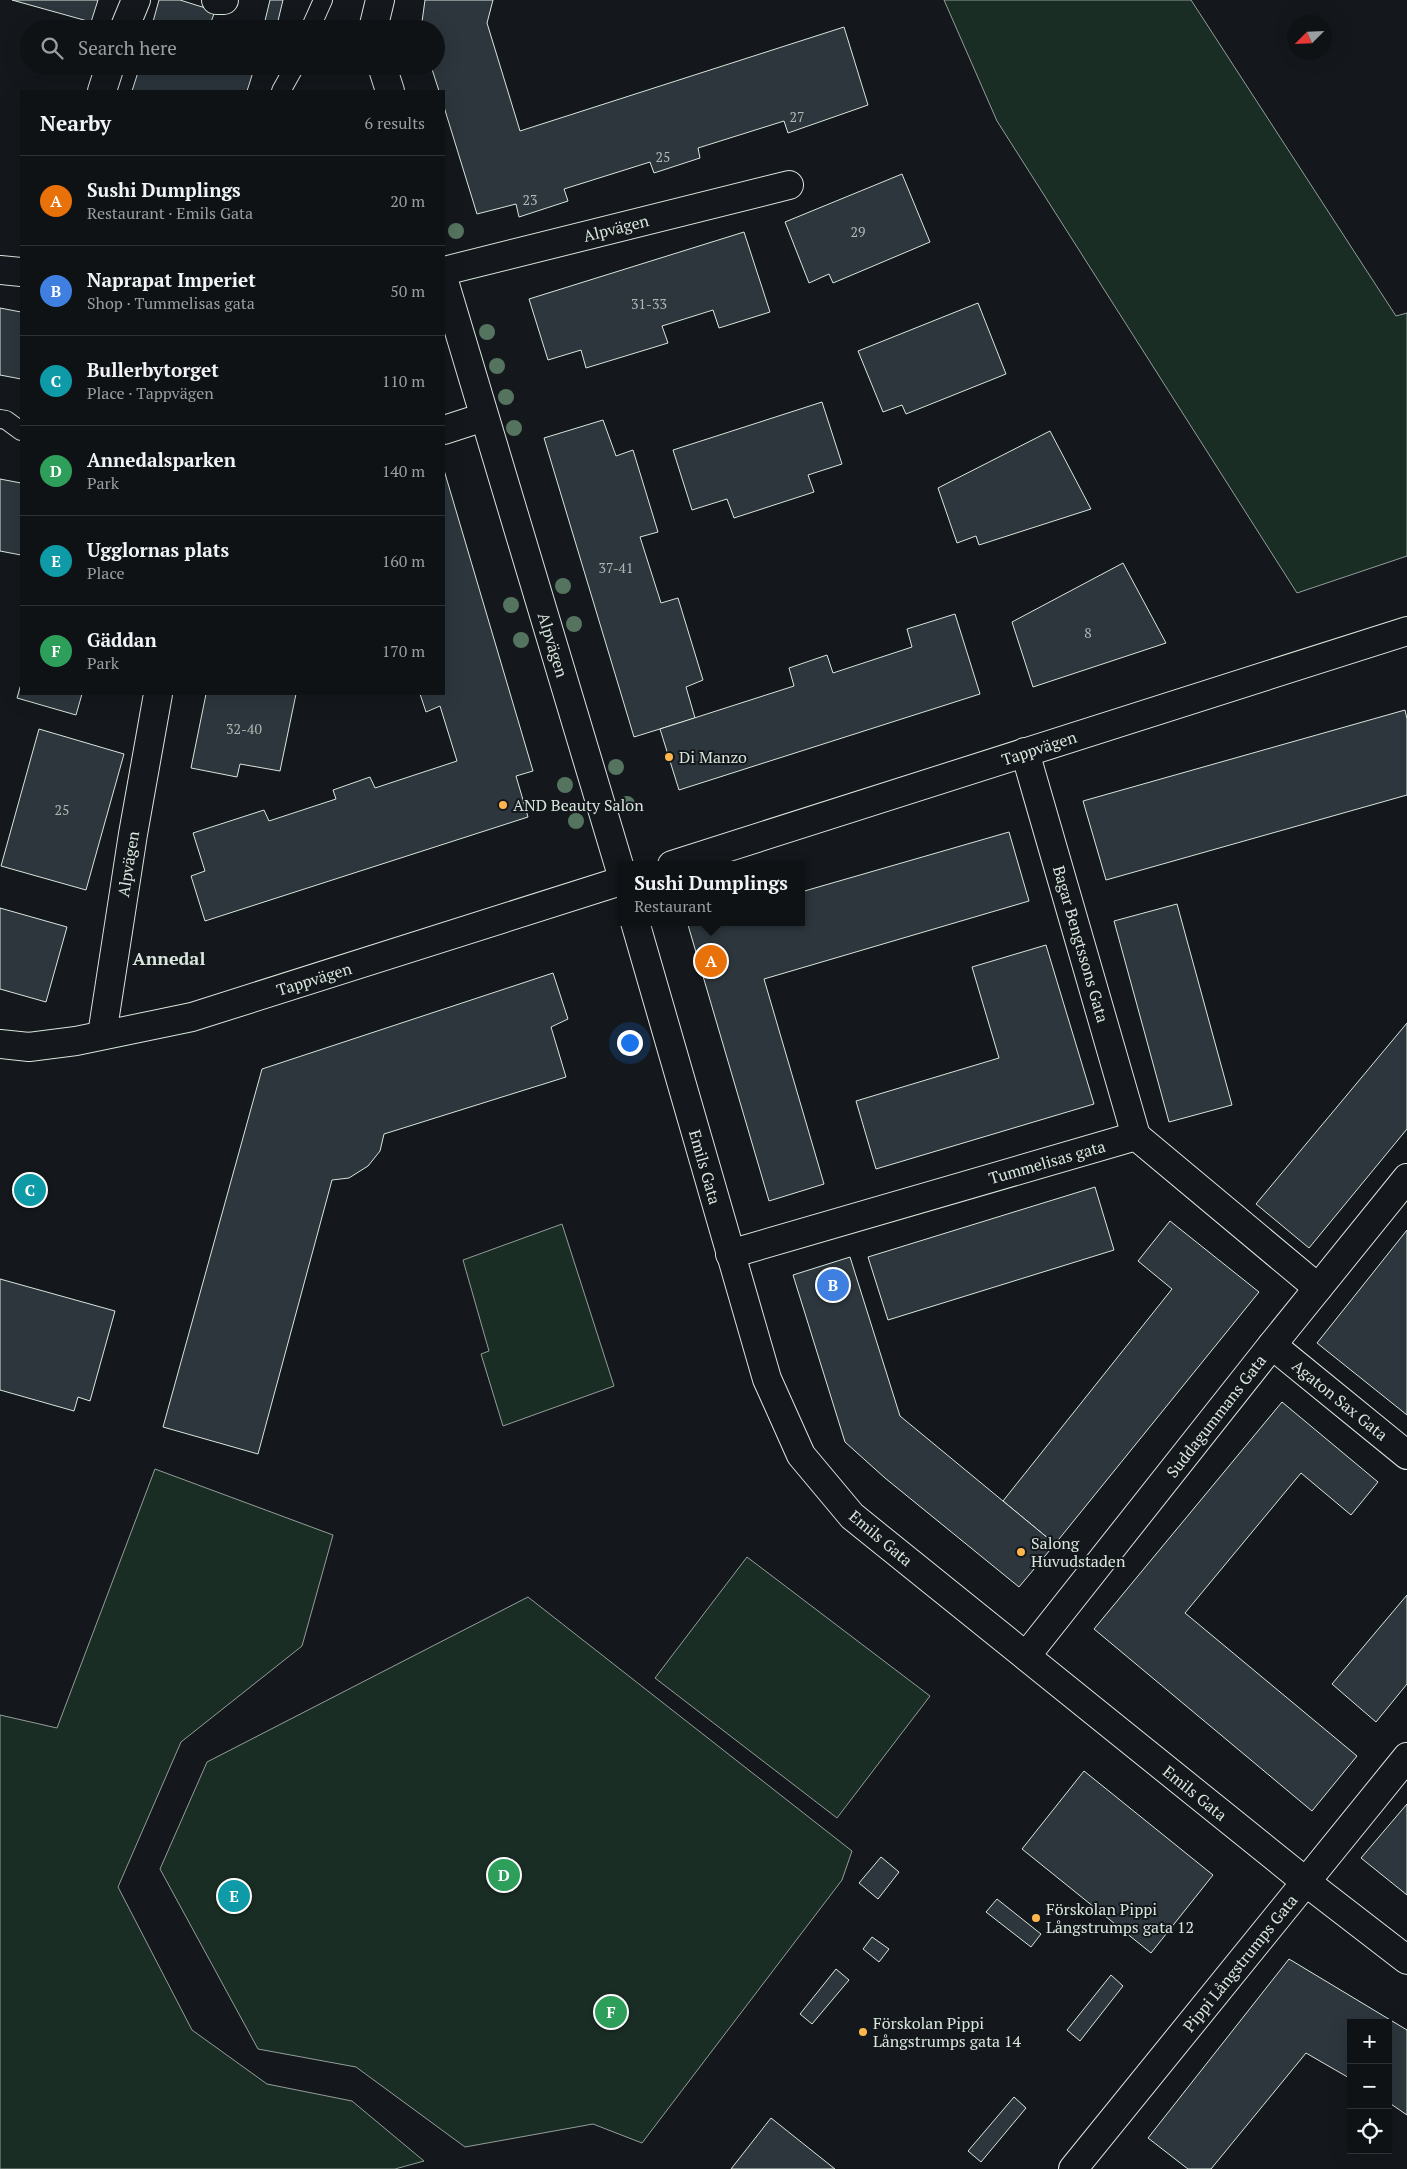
<!DOCTYPE html>
<html lang="en">
<head>
<meta charset="utf-8">
<style>
  :root { --surface:#0f1215; --page:#1d2022; --text:#f1f3f6; --muted:#9b9ea0; --line:#2f3234; --accent:#ffb74d }
  body { margin:0; font-family:"PT Serif",serif; background:var(--page); color:var(--text) }
  .controls { position:absolute; right:15px; bottom:15px; display:grid; overflow:hidden; border-radius:0px; box-shadow:0 5px 20px #0002 }
  .controls button { width:45px; height:45px; display:grid; place-items:center; padding:0; border:0; border-bottom:1px solid var(--line); background:var(--surface); color:var(--text); font:25px sans-serif }
  .compass { position:absolute; left:1287px; top:15px; width:45px; height:45px; border-radius:50%; background:var(--surface); box-shadow:0 5px 20px #0002; rotate:246deg }
  .you { position:absolute; left:629px; top:1042px; width:18px; height:18px; margin:-12px; border:4px solid #fff; border-radius:50%; background:#1a73e8; box-shadow:0 0 0 8px #1a73e833 }
  .badge { display:grid; place-items:center; width:32px; height:32px; border-radius:50%; background:var(--accent); color:#fff; font-size:16px; font-weight:700 }
  .pin { position:absolute; translate:-50% -50%; border:2px solid #fff; box-shadow:0 1px 5px #0006 }
  .popup { position:absolute; left:617px; top:861px; width:188px; height:65px; box-sizing:border-box; display:grid; place-content:center; border-radius:0px; background:var(--surface); filter:drop-shadow(0 1px 4px #0005); font-size:16px; white-space:nowrap; color:var(--muted) }
  .popup b { font-size:19px; color:var(--text) }
  .popup::after { content:''; position:absolute; left:50%; top:100%; margin-left:-10px; border:10px solid transparent; border-top-color:var(--surface) }
  .list { margin:0; padding:0; list-style:none }
  h2 { display:flex; justify-content:space-between; align-items:center; height:65px; margin:0; padding:0 20px; font-size:21px }
  h2 small { font-size:16px; font-weight:400; color:var(--muted) }
  .list li { display:grid; grid-template-columns:32px 1fr auto; gap:15px; align-items:center; box-sizing:border-box; height:90px; padding:0 20px; border-top:1px solid var(--line) }
  .list b { display:block; font-size:19px; white-space:nowrap }
  .list p { margin:0; font-size:16px; white-space:nowrap; color:var(--muted) }
  .list em { font-size:16px; font-style:normal; color:var(--muted) }
  .icon { flex:none; width:28px; height:28px; fill:none; stroke:currentColor; stroke-width:2; stroke-linecap:round; stroke-linejoin:round }
  .map { position:relative; flex:none; width:1407px; height:2169px; overflow:hidden }
  .search { position:absolute; background:var(--surface); box-shadow:0 5px 20px #0002; left:20px; top:20px; width:425px; height:55px; display:flex; align-items:center; gap:12px; box-sizing:border-box; padding:0 18px; border-radius:28px; color:var(--muted); font-size:19px }
  .panel { position:absolute; background:var(--surface); box-shadow:0 5px 20px #0002; left:20px; top:90px; width:425px; height:605px; border-radius:0px }
  .map>svg:first-child { display:block }
  .green { fill:#1a2d24; stroke:#939e99 }
  .building { fill:#2c363c; stroke:#d8e6dc }
  .lines { fill:none; stroke-linecap:round; stroke-linejoin:round }
  .lane-casing { stroke:#d8e6dc; stroke-width:20 }
  .street-casing { stroke:#d8e6dc; stroke-width:30 }
  .lane { stroke:#14181c; stroke-width:18 }
  .street { stroke:#14181c; stroke-width:28 }
  .tree { fill:#55745f }
  .poi-dot { fill:#ffb74d; stroke:#14181c; stroke-width:2 }
  .labels { text-anchor:middle; stroke-width:4; stroke-linejoin:round; paint-order:stroke }
  .number-label { font-size:14px; fill:#adbab4 }
  .street-label { font-size:16px; fill:#d8e6dc; stroke:#14181c }
  .poi-label { font-size:16px; fill:#d8e6dc; stroke:#14181c; text-anchor:start }
  .neighbourhood-label { font-size:18px; font-weight:bold; fill:#d8e6dc; stroke:#14181c }
</style>
</head>
<body>
<div class="map">
<svg width="1407" height="2169" viewBox="0 0 1407 2169">
  <rect width="100%" height="100%" fill="#14181c"/>
  <g class="green">
    <polygon points="944,0 1191,0 1396,316 1407,313 1407,556 1297,593 997,121"/>
    <polygon points="562,1224 614,1386 503,1426 481,1354 489,1351 463,1260"/>
    <polygon points="155,1469 333,1535 302,1646 181,1742 118,1887 192,2030 267,2084 352,2101 424,2161 395,2169 0,2169 0,1715 57,1728"/>
    <polygon points="747,1557 930,1696 837,1818 655,1678"/>
    <polygon points="528,1597 852,1851 842,1880 642,2143 593,2124 465,2147 356,2067 258,2049 160,1869 207,1762"/>
  </g>
  <g class="building">
    <polygon points="12,0 98,0 91,22"/>
    <polygon points="159,0 180,0 215,11 211,22 232,29 151,29"/>
    <polygon points="270,0 283,0 276,29 263,29"/>
    <polygon points="425,0 493,0 487,23 520,131 844,27 868,105 788,133 784,121 698,148 700,158 654,173 650,162 564,189 568,201 519,217 516,204 477,214 444,107 444,91 439,91 431,66 436,66 436,29 421,29"/>
    <polygon points="140,66 255,66 247,91 132,91"/>
    <polygon points="902,174 930,242 833,283 829,274 809,283 785,222"/>
    <polygon points="744,232 770,312 719,328 713,310 662,326 668,343 586,368 581,350 548,360 529,299"/>
    <polygon points="978,303 1006,374 906,414 902,405 883,412 858,351"/>
    <polygon points="0,308 21,312 21,379 0,375"/>
    <polygon points="822,402 842,464 808,475 814,492 734,518 727,499 692,510 673,450"/>
    <polygon points="603,420 616,456 633,450 658,532 640,537 661,603 678,598 703,680 686,687 695,718 634,737 544,438"/>
    <polygon points="1050,431 1091,509 979,545 976,536 957,543 938,488"/>
    <polygon points="444,470 533,771 516,776 528,817 205,921 191,876 205,871 193,833 264,810 269,821 336,799 333,790 370,777 375,788 457,761 440,706 426,712 420,694 444,694"/>
    <polygon points="0,479 21,483 21,555 0,551"/>
    <polygon points="1123,563 1166,643 1033,687 1012,622"/>
    <polygon points="955,614 980,694 679,790 660,729 794,686 789,668 827,655 833,673 912,647 907,629"/>
    <polygon points="21,684 21,694 82,694 76,715 17,698"/>
    <polygon points="206,694 296,694 280,771 240,764 237,777 191,768"/>
    <polygon points="1405,710 1407,719 1407,795 1106,880 1083,801"/>
    <polygon points="39,729 124,754 86,890 1,866"/>
    <polygon points="1009,832 1029,901 764,979 824,1184 769,1201 688,925 698,922 801,922 801,892"/>
    <polygon points="1177,904 1232,1105 1169,1122 1114,921"/>
    <polygon points="0,908 67,927 46,1002 0,989"/>
    <polygon points="1046,945 1094,1104 876,1169 856,1101 999,1058 972,967"/>
    <polygon points="553,973 568,1019 551,1027 566,1077 384,1134 380,1151 368,1166 349,1178 332,1180 258,1454 163,1427 262,1069"/>
    <polygon points="1407,1023 1407,1129 1309,1248 1256,1204"/>
    <polygon points="1095,1187 1114,1250 888,1320 868,1257"/>
    <polygon points="1170,1221 1259,1292 1055,1544 1003,1501 1172,1289 1138,1261"/>
    <polygon points="1407,1230 1407,1415 1317,1343"/>
    <polygon points="850,1257 900,1416 1055,1544 1019,1587 885,1478 845,1442 793,1275"/>
    <polygon points="0,1279 115,1311 90,1401 78,1397 74,1411 0,1390"/>
    <polygon points="1282,1402 1378,1482 1351,1515 1301,1473 1185,1613 1357,1756 1312,1811 1094,1629"/>
    <polygon points="1407,1595 1407,1684 1376,1722 1332,1684"/>
    <polygon points="1084,1771 1213,1875 1151,1953 1022,1849"/>
    <polygon points="1407,1804 1407,1895 1361,1858"/>
    <polygon points="881,1857 899,1872 878,1899 859,1883"/>
    <polygon points="997,1899 1041,1934 1031,1947 986,1912"/>
    <polygon points="872,1937 889,1949 879,1962 863,1949"/>
    <polygon points="1289,1959 1407,2030 1407,2115 1388,2102 1388,2023 1351,2023 1351,2079 1306,2053 1211,2169 1188,2169 1148,2138"/>
    <polygon points="836,1969 849,1980 812,2024 800,2014"/>
    <polygon points="1111,1975 1123,1986 1080,2041 1067,2030"/>
    <polygon points="1014,2097 1026,2108 981,2162 968,2151"/>
    <polygon points="771,2118 835,2169 731,2169"/>
  </g>
  <g class="lines">
    <g class="lane-casing">
      <g id="lane">
        <polyline points="310,29 323,0"/>
        <polyline points="281,91 295,66"/>
        <polyline points="0,419 6,420 21,431"/>
      </g>
    </g>
    <g class="street-casing">
      <g id="street">
        <polyline points="216,0 224,0"/>
        <polyline points="124,29 136,0"/>
        <polyline points="373,29 380,0"/>
        <polyline points="382,66 390,91"/>
        <polyline points="102,91 110,66"/>
        <polyline points="0,270 21,272"/>
        <polyline points="444,271 789,185"/>
        <polyline points="444,281 621,872"/>
        <polyline points="444,430 484,417"/>
        <polyline points="1025,752 1136,1136"/>
        <polyline points="672,865 1407,631"/>
        <polyline points="635,922 767,1379 801,1455 852,1516 1306,1882 1407,1960"/>
        <polyline points="102,1035 133,834 158,694"/>
        <polyline points="0,1044 29,1047 76,1041 192,1017 621,881"/>
        <polyline points="730,1254 1136,1136 1318,1288"/>
        <polyline points="1272,1345 1407,1455"/>
        <polyline points="1026,1656 1272,1345 1407,1178"/>
        <polyline points="1073,2169 1407,1757"/>
      </g>
    </g>
    <use href="#lane" class="lane"/>
    <use href="#street" class="street"/>
  </g>
  <g class="tree">
    <circle cx="456" cy="231" r="8"/>
    <circle cx="487" cy="332" r="8"/>
    <circle cx="497" cy="366" r="8"/>
    <circle cx="506" cy="397" r="8"/>
    <circle cx="514" cy="428" r="8"/>
    <circle cx="563" cy="586" r="8"/>
    <circle cx="511" cy="605" r="8"/>
    <circle cx="574" cy="624" r="8"/>
    <circle cx="521" cy="640" r="8"/>
    <circle cx="616" cy="767" r="8"/>
    <circle cx="565" cy="785" r="8"/>
    <circle cx="627" cy="804" r="8"/>
    <circle cx="576" cy="821" r="8"/>
  </g>
  <g class="poi-dot">
    <circle cx="669" cy="757" r="5"/>
    <circle cx="503" cy="805" r="5"/>
    <circle cx="1021" cy="1552" r="5"/>
    <circle cx="1036" cy="1918" r="5"/>
    <circle cx="863" cy="2032" r="5"/>
  </g>
  <g class="labels">
    <g class="number-label">
      <text x="797" y="122">27</text>
      <text x="663" y="162">25</text>
      <text x="530" y="205">23</text>
      <text x="858" y="237">29</text>
      <text x="649" y="309">31-33</text>
      <text x="616" y="573">37-41</text>
      <text x="1088" y="638">8</text>
      <text x="244" y="734">32-40</text>
      <text x="62" y="815">25</text>
    </g>
    <g class="street-label">
      <text transform="translate(616 228) rotate(-14)" y="6">Alpvägen</text>
      <text transform="translate(553 645) rotate(73)" y="6">Alpvägen</text>
      <text transform="translate(1039 748) rotate(-18)" y="6">Tappvägen</text>
      <text transform="translate(128 864) rotate(-81)" y="6">Alpvägen</text>
      <text transform="translate(1081 944) rotate(74)" y="6">Bagar Bengtssons Gata</text>
      <text transform="translate(314 979) rotate(-17)" y="6">Tappvägen</text>
      <text transform="translate(1047 1162) rotate(-16)" y="6">Tummelisas gata</text>
      <text transform="translate(705 1167) rotate(74)" y="6">Emils Gata</text>
      <text transform="translate(1340 1400) rotate(39)" y="6">Agaton Sax Gata</text>
      <text transform="translate(1216 1416) rotate(-52)" y="6">Suddagummans Gata</text>
      <text transform="translate(881 1538) rotate(40)" y="6">Emils Gata</text>
      <text transform="translate(1195 1793) rotate(39)" y="6">Emils Gata</text>
      <text transform="translate(1240 1963) rotate(-51)" y="6">Pippi Långstrumps Gata</text>
    </g>
    <g class="poi-label">
      <text x="679" y="763">Di Manzo</text>
      <text x="513" y="811">AND Beauty Salon</text>
      <text x="1031" y="1549">Salong<tspan x="1031" dy="18">Huvudstaden</tspan></text>
      <text x="1046" y="1915">Förskolan Pippi<tspan x="1046" dy="18">Långstrumps gata 12</tspan></text>
      <text x="873" y="2029">Förskolan Pippi<tspan x="873" dy="18">Långstrumps gata 14</tspan></text>
    </g>
    <g class="neighbourhood-label">
      <text x="169" y="965">Annedal</text>
    </g>
  </g>
</svg>
<div class="controls">
<button>+</button>
<button>−</button>
<button><svg class="icon" aria-label="locate" viewBox="0 0 24 24"><circle cx="12" cy="12" r="6"/><path d="M12 2v4M12 18v4M2 12h4M18 12h4"/></svg></button>
</div>
<svg class="compass" viewBox="-18 -18 36 36"><path d="M0-13l5 13h-10z" fill="#e53935"/><path d="M0 13l5-13h-10z" fill="#9b9ea0"/></svg>
<div class="you"></div>
<div class="pin badge" style="left:711px;top:961px;background:#e8710a">A</div>
<div class="popup"><b>Sushi Dumplings</b>Restaurant</div>
<div class="pin badge" style="left:833px;top:1285px;background:#3f7fe0">B</div>
<div class="pin badge" style="left:30px;top:1190px;background:#0f9aa8">C</div>
<div class="pin badge" style="left:504px;top:1875px;background:#2e9e5b">D</div>
<div class="pin badge" style="left:234px;top:1896px;background:#0f9aa8">E</div>
<div class="pin badge" style="left:611px;top:2012px;background:#2e9e5b">F</div>
<div class="search"><svg class="icon" aria-label="search" viewBox="0 0 24 24"><circle cx="10" cy="10" r="6"/><path d="M15 15l6 6"/></svg>Search here</div>
<section class="panel">
<h2>Nearby<small>6 results</small></h2>
<ul class="list">
<li><span class="badge" style="background:#e8710a">A</span><div><b>Sushi Dumplings</b><p>Restaurant · Emils Gata</p></div><em>20 m</em></li>
<li><span class="badge" style="background:#3f7fe0">B</span><div><b>Naprapat Imperiet</b><p>Shop · Tummelisas gata</p></div><em>50 m</em></li>
<li><span class="badge" style="background:#0f9aa8">C</span><div><b>Bullerbytorget</b><p>Place · Tappvägen</p></div><em>110 m</em></li>
<li><span class="badge" style="background:#2e9e5b">D</span><div><b>Annedalsparken</b><p>Park</p></div><em>140 m</em></li>
<li><span class="badge" style="background:#0f9aa8">E</span><div><b>Ugglornas plats</b><p>Place</p></div><em>160 m</em></li>
<li><span class="badge" style="background:#2e9e5b">F</span><div><b>Gäddan</b><p>Park</p></div><em>170 m</em></li>
</ul>
</section>
</div>
</body>
</html>
